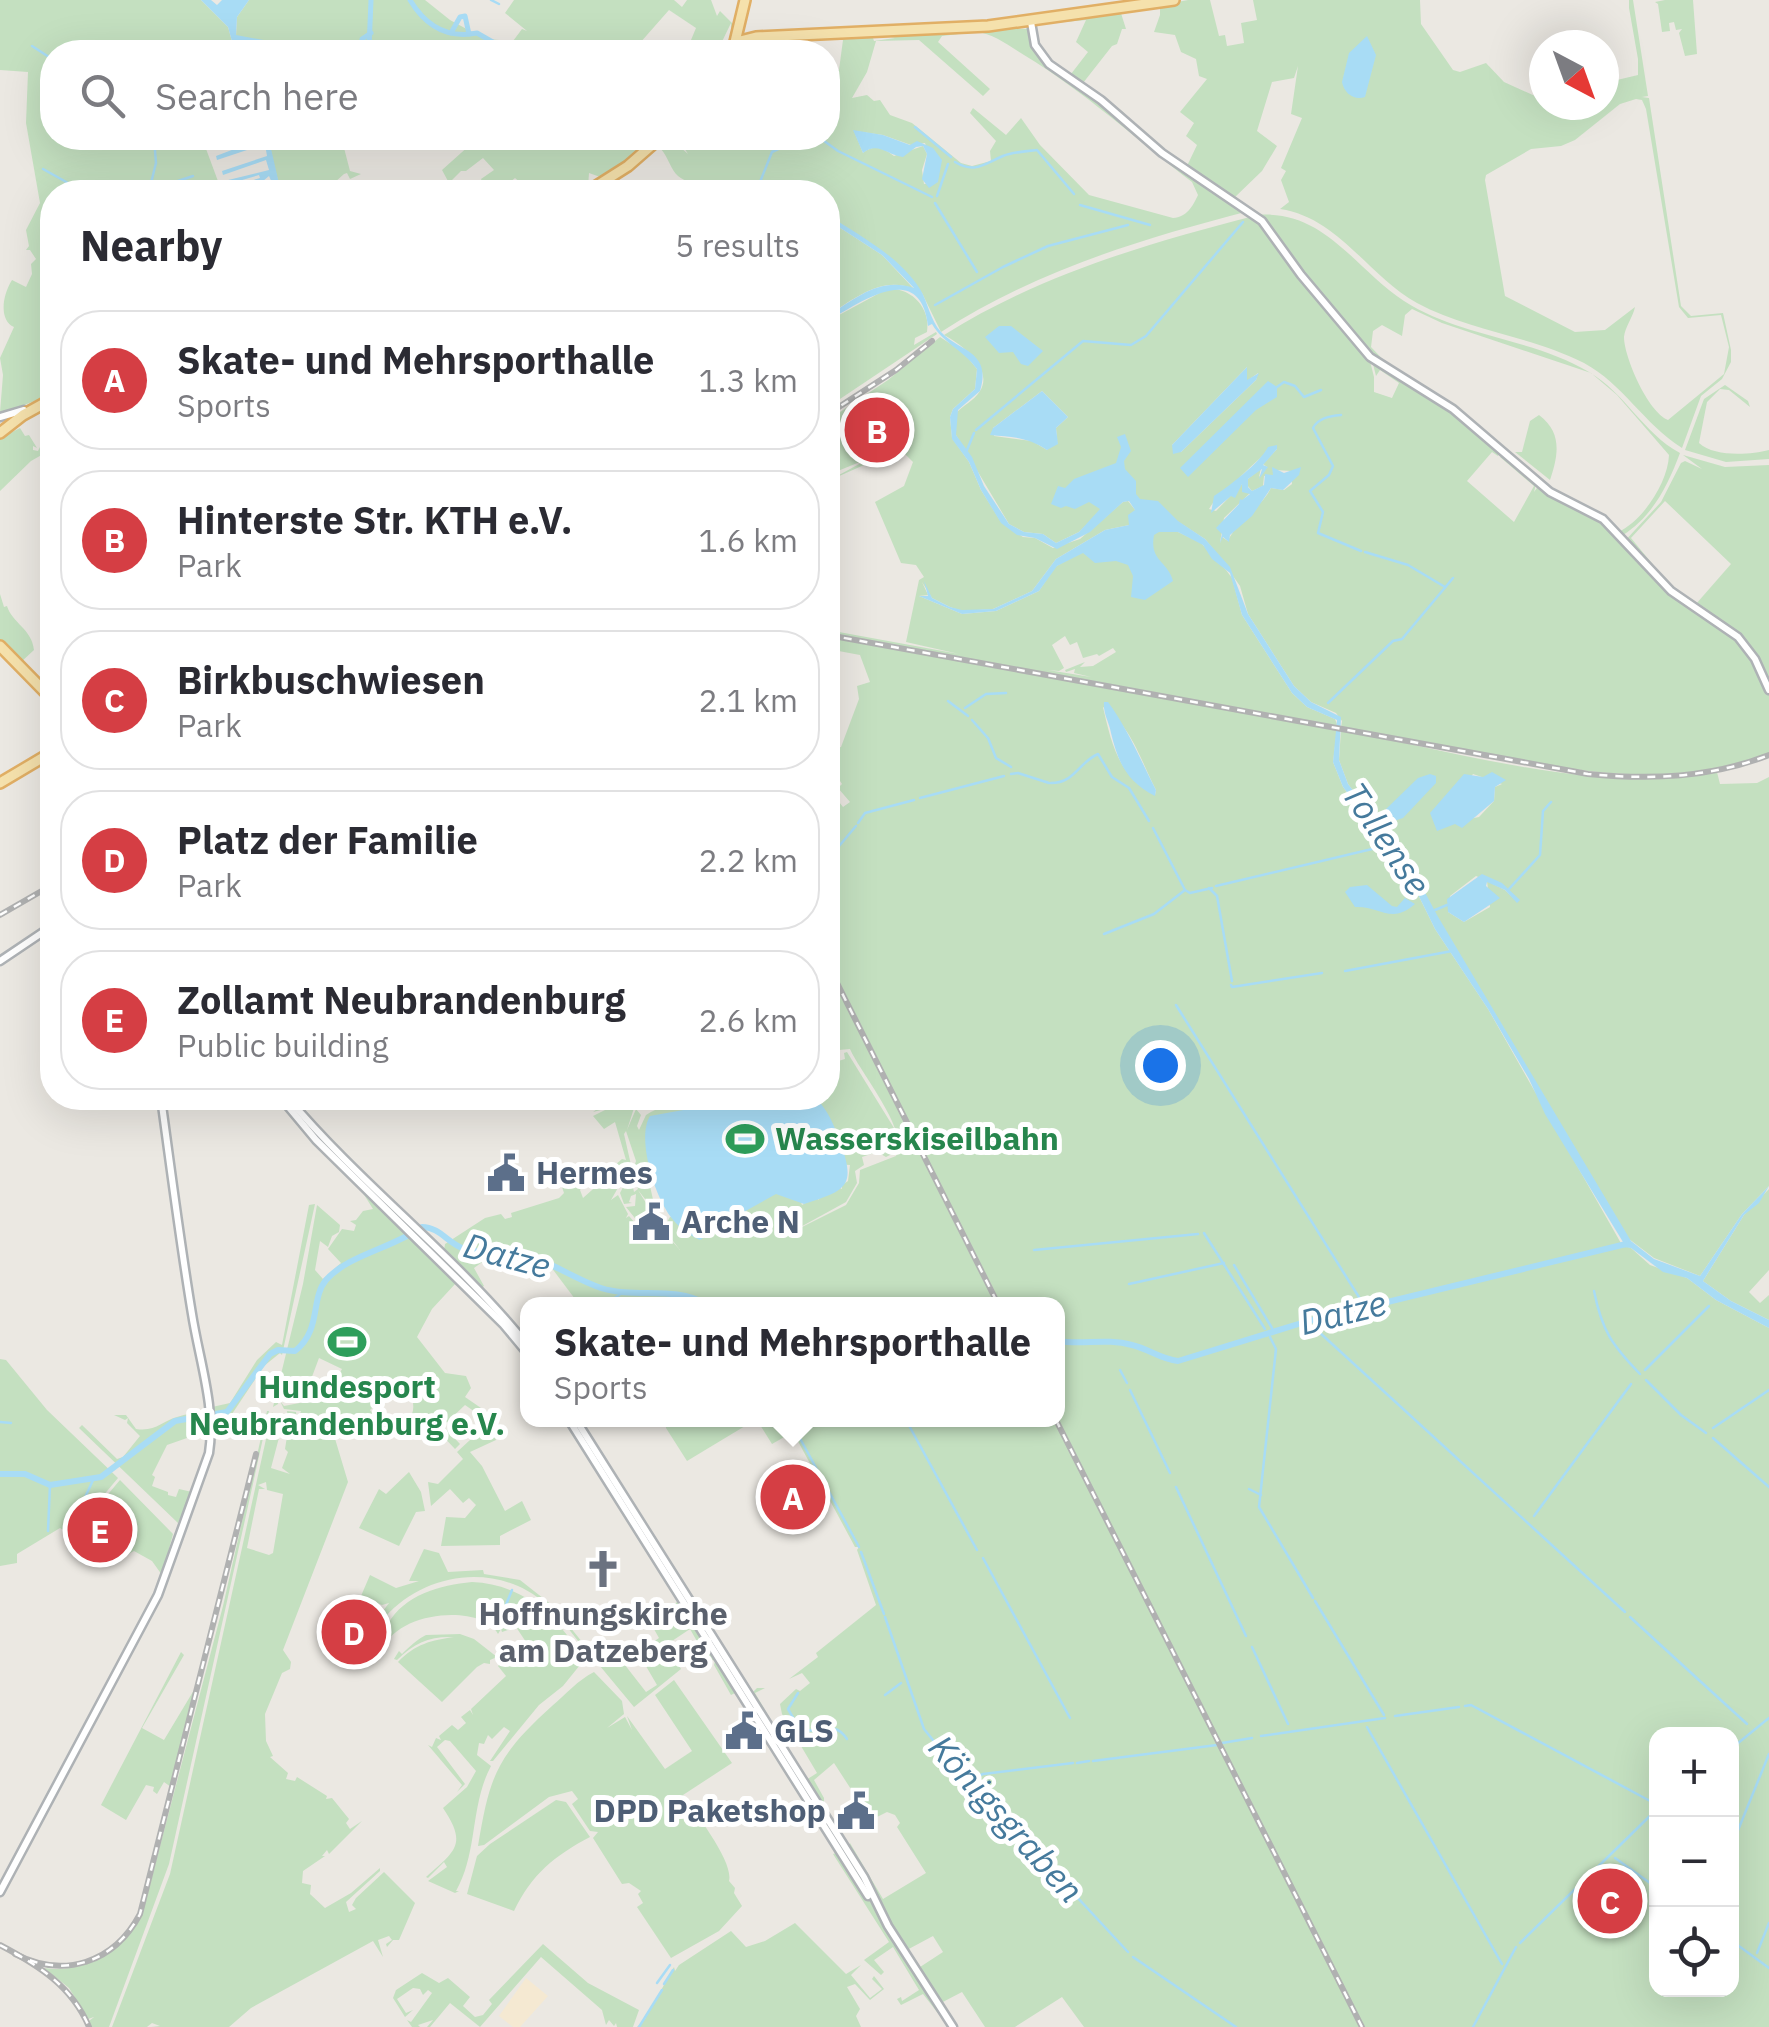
<!DOCTYPE html>
<html lang="en">
<head>
<meta charset="utf-8">
<style>
  :root { --surface:#fff; --page:#f2f2f3; --text:#2b2b33; --muted:#7c7c81; --line:#e1e1e2; --accent:#d53e44 }
  body { margin:0; font-family:"IBM Plex Sans",sans-serif; background:var(--page); color:var(--text) }
  .controls { position:absolute; right:30px; bottom:30px; display:grid; overflow:hidden; border-radius:20px; box-shadow:0 10px 40px #0002 }
  .controls button { width:90px; height:90px; display:grid; place-items:center; padding:0; border:0; border-bottom:2px solid var(--line); background:var(--surface); color:var(--text); font:50px sans-serif }
  .compass { position:absolute; left:1529px; top:30px; width:90px; height:90px; border-radius:50%; background:var(--surface); box-shadow:0 10px 40px #0002; rotate:139deg }
  .you { position:absolute; left:1160px; top:1065px; width:35px; height:35px; margin:-25px; border:8px solid #fff; border-radius:50%; background:#1a73e8; box-shadow:0 0 0 15px #1a73e833 }
  .badge { display:grid; place-items:center; width:65px; height:65px; border-radius:50%; background:var(--accent); color:#fff; font-size:32px; font-weight:700 }
  .pin { position:absolute; translate:-50% -50%; border:5px solid #fff; box-shadow:0 2px 10px #0006 }
  .popup { position:absolute; left:520px; top:1297px; width:545px; height:130px; box-sizing:border-box; display:grid; place-content:center; border-radius:20px; background:var(--surface); filter:drop-shadow(0 2px 8px #0005); font-size:32px; white-space:nowrap; color:var(--muted) }
  .popup b { font-size:38px; color:var(--text) }
  .popup::after { content:''; position:absolute; left:50%; top:100%; margin-left:-20px; border:20px solid transparent; border-top-color:var(--surface) }
  .list { margin:0; padding:0; list-style:none }
  h2 { display:flex; justify-content:space-between; align-items:center; height:130px; margin:0; padding:0 40px; font-size:42px }
  h2 small { font-size:32px; font-weight:400; color:var(--muted) }
  .list li { display:grid; grid-template-columns:65px 1fr auto; gap:30px; align-items:center; box-sizing:border-box; height:140px; margin:0 20px 20px; padding:0 20px; border:2px solid var(--line); border-radius:40px }
  .list b { display:block; font-size:38px; white-space:nowrap }
  .list p { margin:0; font-size:32px; white-space:nowrap; color:var(--muted) }
  .list em { font-size:32px; font-style:normal; color:var(--muted) }
  .icon { flex:none; width:55px; height:55px; fill:none; stroke:currentColor; stroke-width:2; stroke-linecap:round; stroke-linejoin:round }
  .map { position:relative; flex:none; width:1769px; height:2027px; overflow:hidden }
  .search { position:absolute; background:var(--surface); box-shadow:0 10px 40px #0002; left:40px; top:40px; width:800px; height:110px; display:flex; align-items:center; gap:25px; box-sizing:border-box; padding:0 35px; border-radius:40px; color:var(--muted); font-size:38px }
  .panel { position:absolute; background:var(--surface); box-shadow:0 10px 40px #0002; left:40px; top:180px; width:800px; height:930px; border-radius:40px }
  .map>svg:first-child { display:block }
  .green { fill:#c4e0c0; fill-rule:evenodd }
  .sand { fill:#f5e9d2 }
  .water { fill:#a8dcf5 }
  .lines { fill:none; stroke-linecap:round; stroke-linejoin:round }
  .stream { stroke:#a8dcf5; stroke-width:2.5 }
  .canal { stroke:#a8dcf5; stroke-width:5 }
  .river { stroke:#a8dcf5; stroke-width:6 }
  .secondary-casing { stroke:#aeb2b5; stroke-width:11 }
  .primary-casing { stroke:#e1af65; stroke-width:14 }
  .secondary { stroke:#fff; stroke-width:6 }
  .primary { stroke:#f5e1ac; stroke-width:9 }
  .rail-casing { stroke:#b0b1b1; stroke-width:6 }
  .rail { stroke:#fff; stroke-width:2.5; stroke-dasharray:8; stroke-linecap:butt }
  .labels { text-anchor:middle; stroke-width:10; stroke-linejoin:round; paint-order:stroke }
  .leisure-label { font-size:32px; font-weight:bold; fill:#27864d; stroke:#fff; text-anchor:start }
  .service-label { font-size:32px; font-weight:bold; fill:#4e5e75; stroke:#fff; text-anchor:start }
  .worship-label { font-size:32px; font-weight:bold; fill:#5b616d; stroke:#fff }
  .water-label { font-size:35px; font-style:italic; fill:#457a9c; stroke:#fff }
</style>
</head>
<body>
<div class="map">
<svg width="1769" height="2027" viewBox="0 0 1769 2027">
  <rect width="100%" height="100%" fill="#ebe8e2"/>
  <g class="green">
    <path d="M0,0H201L228,27L235,52H52V138H202L222,192H52V394L4,413L0,412L3,375L0,358L14,327C0,321 1,298 12,280L26,287L32,274L31,264L36,259L30,250H26L29,246L26,230L40,203L26,123L28,72L0,70Z"/>
    <polygon points="249,0 425,0 450,20 485,39 513,41 522,29 527,31 505,13 514,0 674,0 682,7 687,0 711,0 717,16 720,11 733,24 731,34 731,23 717,52 686,52 696,28 669,10 632,52 541,52 512,42 490,46 381,47 378,42 382,41 378,40 376,46 295,47 236,36 237,17"/>
    <path d="M1188,0H1210L1219,36L1225,35L1227,46L1244,43L1241,23L1257,20L1253,0H1420L1421,24L1453,70L1460,72L1486,63L1504,82L1544,100V105H1604V89L1617,80L1638,75V59L1629,8V0H1633L1648,96L1642,97L1649,98L1681,306L1691,316L1723,313L1731,350V362L1722,379L1701,396L1682,448C1644,424 1623,384 1584,363C1531,336 1469,331 1417,303C1367,275 1339,218 1280,209L1289,202L1281,180L1286,171L1281,168L1302,118L1291,114L1298,66L1294,78L1272,82L1257,131L1277,146L1262,171L1234,198L1187,166L1197,145L1186,136L1194,123L1180,112L1207,79L1199,76L1196,59L1181,52L1175,35L1154,32L1160,15V6L1123,12ZM1636,99L1642,100L1646,109L1679,307L1688,318L1721,315L1729,347L1724,374L1668,420C1648,412 1624,357 1624,337C1625,327 1633,317 1635,307L1605,330L1575,332L1505,296L1485,180L1486,175L1531,149L1561,146L1575,140L1620,104Z"/>
    <polygon points="1665,0 1693,0 1697,54 1685,56 1679,33 1682,29 1676,30 1674,22 1669,23 1670,31 1662,32 1658,4 1655,2"/>
    <polygon points="1120,10 1126,29 1122,29 1117,44 1112,46 1083,83 1123,112 1161,150 1085,85 1061,69 1071,74 1088,52 1076,42 1086,20 1042,24"/>
    <path d="M998,28L1028,29L1038,54L1048,66L1080,87L1151,146L1249,211C1141,239 1035,271 941,332L922,293L899,265L828,215V192C799,192 697,193 678,176C671,170 668,157 661,149L670,138L688,154L681,143L688,138H694L699,144L703,138H828V71L839,70L843,40L831,38L872,35L874,41L895,38L882,35L991,29L996,32ZM976,32C993,33 1009,46 1024,55C1085,92 1136,139 1192,182L1198,195C1193,206 1187,217 1173,218L1089,195L1040,145L1021,118L1006,135L973,108L970,113L996,141L990,151L991,161L972,166L961,163L912,123L890,115L880,100L874,101L867,95L852,98L867,72L876,41L919,40L983,96L990,89L938,42L942,36ZM854,131L883,135L911,145L925,143L938,182L924,184L922,170L927,154L923,146L894,156C883,148 874,144 863,153Z"/>
    <polygon points="267,138 354,138 353,142 359,138 368,138 362,142 361,150 361,144 343,144 350,171 361,174 350,179 347,173 344,174 324,192 314,183 310,192 281,192"/>
    <polygon points="473,138 554,138 568,149 576,138 638,138 648,144 603,178 589,173 588,187 579,192 531,192 515,178 498,192 481,192 477,186 483,183 481,179 494,170 483,158 466,171 461,171 449,183 442,170 471,144"/>
    <path d="M1257,215C1324,209 1354,268 1404,301C1460,337 1532,338 1589,372C1625,393 1643,433 1680,453C1668,485 1653,516 1623,535L1618,532C1643,521 1668,482 1669,455L1617,395L1591,373L1442,323L1412,309L1405,315L1402,336L1382,325L1373,331L1371,347L1391,368L1372,355L1357,339L1311,284L1270,226Z"/>
    <path d="M1254,216L1266,229L1260,225L1263,231L1270,233L1369,357L1374,377V392L1392,398L1399,383L1380,370L1376,376L1372,360L1439,401L1500,451L1498,456L1492,452L1467,481L1514,522L1534,486L1500,457L1503,456L1536,484L1534,492L1539,485L1565,504L1566,502L1596,515L1622,540V544L1661,502L1681,463L1685,461L1702,469L1683,455L1725,467L1769,465V753C1672,790 1577,772 1479,752C1433,743 1387,736 1341,728L1342,721L1336,713L1311,702L1294,686L1248,614L1240,586L1219,556L1205,539L1174,519L1159,503L1083,496L1107,505L1079,532L1056,543L1043,534L1024,532L1009,524L956,435L955,414C962,406 974,401 980,391C994,368 961,344 944,335C1040,275 1145,244 1254,216ZM1247,367V381L1258,373L1256,380L1181,452L1172,445ZM1042,391L1068,417L1056,428L1057,438L1047,450L1032,441L994,436L993,428ZM1272,448L1277,449L1263,464L1267,467L1259,477L1261,468L1248,479L1247,485L1252,491L1263,486L1264,476L1274,475L1275,470L1291,471L1292,484L1284,490L1271,488C1261,508 1236,522 1228,541L1222,537L1220,543L1224,518L1250,493L1242,484L1216,511L1209,509C1216,497 1222,495 1231,486C1244,473 1257,460 1272,448ZM1665,501L1731,564L1696,604L1668,583L1631,538Z"/>
    <path d="M828,220L882,255L914,289C881,275 855,299 828,315Z"/>
    <path d="M887,289C911,287 931,308 927,332L915,338L914,345L936,332L937,334L828,407V321Z"/>
    <path d="M940,337L963,352L977,369L975,389L953,409L950,417L952,438L969,462L981,490L1001,522L1023,537L1035,538L1053,548L1080,539L1123,502L1128,501L1136,511L1129,525L1105,530L1056,559L1032,591L993,609L962,611L950,607L932,598L922,582L928,595L919,596L962,614L996,611L1039,591L1055,567L1079,553L1148,542L1155,531L1178,532L1201,543L1226,570L1232,578L1242,615L1292,693L1307,707L1335,719L1338,727L828,633V630L959,654L906,642L919,580L924,577L916,565L901,563L875,502L904,486L913,462L900,449L828,481L872,457L828,475V420L888,380ZM1065,636L1070,645L1077,642L1083,658L1097,654L1099,656L1113,648L1116,652L1093,666L1080,667L1085,662L1065,670L1066,672L1075,669L1074,673L1091,677L1048,670L1059,671L1064,668L1052,645Z"/>
    <path d="M1725,385L1748,401L1750,407L1729,390L1720,389L1707,402L1699,443C1714,457 1749,455 1769,450V459L1726,462L1685,450L1704,399Z"/>
    <path d="M1539,415C1563,433 1558,456 1550,480L1515,452H1522L1530,421Z"/>
    <polygon points="20,428 25,436 29,435 37,448 33,446 33,450 38,451 40,447 45,453 31,461 0,491 0,438"/>
    <path d="M0,594L4,607L7,606C12,623 32,629 34,650L21,662L0,641Z"/>
    <path d="M828,636L1337,730L1333,762L1343,787L1404,866L1435,929L1488,1009L1622,1245L1631,1248L1650,1265L1687,1278L1716,1300L1769,1328V2027H1364L1058,1420V1304H1001L828,961V788L843,807L850,802L838,788L842,784L829,764L834,756L832,750L841,747L859,699L857,686L870,682L860,655L828,649ZM1103,707C1131,725 1141,761 1156,790L1155,795C1119,778 1111,742 1103,707ZM1656,1734H1732V1990H1656Z"/>
    <path d="M1341,730C1458,752 1600,795 1717,772L1720,784L1757,783L1769,777V1186L1742,1214L1700,1276L1654,1258L1629,1239L1425,897L1413,869L1348,784L1339,760ZM1473,774L1502,784L1495,787L1494,801L1479,817L1435,826ZM1476,876L1509,890L1517,902L1505,890L1487,881L1490,907L1464,922L1448,912L1450,896Z"/>
    <path d="M828,969L996,1304H594L587,1298L578,1303L551,1267L521,1257L492,1255L474,1268L484,1286L481,1288L444,1251L445,1244L485,1218L501,1214L505,1219L512,1217L511,1213L559,1198L564,1193L562,1187L566,1182L570,1187L584,1184L580,1190L583,1198L610,1174L608,1171L622,1159L626,1160L615,1122L604,1129L593,1116L609,1108L593,1112L601,1106L592,1101L593,1098L607,1103L618,1098H640L634,1101L631,1098L626,1104H632L634,1108L627,1130L636,1109L641,1115L637,1126L639,1130L646,1115C682,1091 783,1098 828,1098V1064L845,1059L844,1053L847,1052L894,1128L898,1151L886,1157L877,1152L862,1157L864,1165L855,1171L857,1183L846,1202L786,1235L846,1205L859,1183L860,1170L896,1156C910,1131 861,1074 850,1049L828,1051ZM626,1131L636,1161L632,1174L638,1189L634,1192L630,1174L620,1193L624,1204L632,1203L629,1202L631,1196L636,1194L635,1206L626,1207L638,1222L651,1211L638,1190L656,1213L646,1168L653,1166L647,1155L850,1165L848,1181L842,1185V1189L838,1187L818,1196L819,1200L816,1197L802,1205L800,1199L765,1188L725,1222L729,1229L714,1220L670,1217L666,1224L670,1233L666,1232L680,1250L665,1233L661,1232L659,1226H645L642,1231L629,1216L626,1218L628,1214L618,1195L611,1200L631,1165L624,1134Z"/>
    <polygon points="1769,1189 1769,1270 1749,1292 1760,1303 1769,1295 1769,1320 1731,1301 1703,1281 1744,1215"/>
    <path d="M363,1193L456,1283L432,1309L417,1337L445,1373L466,1376L471,1388L465,1397L481,1408L478,1414L465,1405L443,1426L460,1444L455,1449L436,1429H427L421,1434L408,1420C415,1413 414,1404 411,1394L390,1391L370,1410L383,1429L387,1426L392,1431L390,1434L381,1429L375,1432C366,1416 339,1409 333,1432L348,1482L283,1650L291,1662L290,1669L282,1673L265,1714L266,1741L273,1756L270,1757L288,1773L286,1779L295,1781L297,1777L327,1796L326,1799L332,1798L349,1819L346,1823L350,1829L362,1821L329,1854L327,1850L322,1856H325L303,1871L302,1883L311,1885L310,1894L325,1908L351,1893L380,1868V1871L346,1902L349,1912L356,1909L352,1905L356,1898L384,1872L415,1903L399,1940H393L387,1947L386,1944L392,1940L389,1936L378,1940L383,1957L373,1941L251,2008L229,2027H151L160,2026L152,2023L147,2027H112L170,1874L272,1412L281,1430L271,1468L290,1474L282,1468L288,1452L285,1449L289,1424L287,1411L296,1412L297,1422L301,1411L284,1409L280,1401L284,1406L325,1398L342,1369L319,1358L310,1382L283,1381L278,1404L273,1407L303,1284L317,1205L340,1225L339,1232L332,1236L328,1247L320,1241L315,1270L323,1279L341,1263L328,1249L342,1229L354,1231L356,1225L350,1221L356,1220L363,1211L373,1209ZM266,1482L267,1490L283,1494L273,1553L269,1555L247,1548L259,1489H265L258,1485Z"/>
    <polygon points="315,1204 282,1355 280,1353 264,1366 226,1423 214,1426 212,1407 230,1403 257,1360 276,1342 282,1345 309,1205"/>
    <polygon points="0,1359 6,1360 47,1410 118,1478 92,1509 93,1512 120,1480 173,1534 162,1575 152,1561 134,1551 128,1554 126,1548 131,1540 126,1538 122,1547 119,1545 125,1537 120,1534 115,1542 119,1533 117,1528 92,1513 88,1521 84,1518 79,1522 85,1524 84,1528 75,1520 71,1525 82,1530 81,1534 71,1526 68,1531 78,1539 60,1528 17,1554 17,1563 0,1566"/>
    <path d="M204,1410L207,1434L194,1436L193,1429H189L187,1438L167,1445L152,1475L155,1477L152,1486L168,1492V1495L176,1497L179,1489L192,1492L178,1523L79,1428L82,1425L117,1459L123,1457L140,1436L127,1423L128,1418L125,1420L114,1415H126L136,1429C156,1432 162,1421 177,1417C186,1414 195,1413 204,1410Z"/>
    <path d="M267,1411H269L169,1864L109,2027H91L89,2021L94,2017L88,2019L69,1988L44,1968C88,1974 124,1950 143,1911L223,1606Z"/>
    <polygon points="487,1417 496,1440 470,1452 482,1466 505,1511 522,1501 531,1520 500,1536 500,1545 441,1546 446,1517 465,1518 476,1505 469,1498 463,1503 450,1489 431,1506 428,1482 438,1484 463,1459 457,1452 470,1440 477,1438 478,1419"/>
    <polygon points="665,1420 755,1420 687,1461 666,1428"/>
    <path d="M757,1420H1054L1360,2027H1084L1062,1997L1015,2027H985L962,1992L939,2004L917,1969L943,1952L933,1936L905,1951C884,1917 869,1881 849,1846L850,1843L883,1899L926,1873L897,1827L900,1823L895,1815L887,1812L871,1820L834,1763L814,1780L824,1798V1806C801,1769 775,1731 753,1692L757,1688H765L755,1693L806,1780L817,1773L782,1714L780,1704L796,1689L800,1691L810,1683L802,1673L789,1679L818,1657L816,1653L876,1605L857,1550L859,1547H855L793,1432L772,1444Z"/>
    <polygon points="409,1472 421,1492 425,1511 416,1512 399,1546 359,1528 379,1489 386,1494"/>
    <path d="M424,1549L439,1553L448,1572L483,1570L484,1574L520,1580L553,1606L591,1653H599L588,1652C573,1637 563,1618 546,1604C497,1561 425,1572 385,1617L384,1613L365,1649L352,1644L338,1630L350,1614L373,1624L389,1603L382,1605L361,1596L370,1575L396,1588L419,1581H409Z"/>
    <path d="M472,1582C523,1584 559,1617 584,1660L563,1686L539,1705L493,1761H490L510,1731L504,1727L492,1739L488,1735L484,1744L479,1743L477,1755L491,1766C470,1805 478,1853 456,1891H459L455,1893L428,1881L447,1867L444,1862L428,1878L426,1877C455,1851 468,1845 443,1808L467,1787L476,1771L450,1741L445,1740L437,1747L465,1784L457,1792L462,1785L428,1745L432,1747L436,1738L441,1740L439,1736L452,1725L458,1730L466,1723L461,1717L470,1710L473,1715L471,1709L506,1676L498,1666L510,1655H516L524,1663L537,1653L531,1643L528,1645L516,1627L502,1632L501,1629L498,1634C485,1605 399,1608 382,1650L377,1641L391,1627L388,1624C404,1595 440,1585 472,1582Z"/>
    <path d="M677,1602L683,1605C700,1637 717,1662 735,1693L731,1695L714,1665L715,1661L706,1657L690,1629L666,1645L681,1669L634,1707L600,1666L614,1651L646,1692L657,1685L643,1661L651,1655L646,1647L659,1638L650,1622Z"/>
    <path d="M460,1634L474,1639L497,1657L490,1660V1664L484,1663L477,1667L442,1702L398,1662C415,1644 432,1640 454,1637C430,1636 414,1643 397,1660L394,1659L399,1651L402,1654C409,1647 419,1638 426,1635Z"/>
    <polygon points="181,1652 184,1655 142,1728 164,1740 194,1690 162,1833 171,1787 164,1782 157,1794 153,1791 154,1787 146,1785 126,1820 101,1805"/>
    <path d="M594,1672L622,1701L624,1714L607,1728L625,1717L632,1730L627,1716L665,1769L692,1751L655,1695L674,1680L732,1763L683,1795C696,1814 734,1862 729,1881L735,1888L734,1893L742,1906L719,1931L671,1958L637,1907L643,1903L638,1894L641,1891L629,1883L622,1884L593,1838L598,1832L590,1831L572,1804L578,1799L572,1791L549,1797L484,1845L478,1846C490,1774 497,1756 552,1706C565,1695 578,1680 594,1672Z"/>
    <path d="M556,1800L566,1802L590,1837C554,1856 532,1874 514,1911L467,1894L477,1856L490,1844Z"/>
    <polygon points="836,1853 852,1878 842,1855 944,2021 923,1994 901,2005 897,1999 901,1997 902,2001 919,1990 893,1947 874,1960 884,1972 881,1975 864,1960 889,1942 833,1854"/>
    <polygon points="795,1923 846,1974 861,1965 851,1975 870,1998 882,1989 872,1979 874,1976 884,1989 870,2000 855,1984 847,1987 860,2009 856,2016 861,2027 637,2027 645,2019 674,1967 675,1971 679,1965 731,1931 746,1947 765,1941"/>
    <polygon points="543,1944 588,1983 639,2010 633,2027 617,2027 616,2023 614,2026 609,2020 606,2025 602,2010 541,1957 480,2027 450,2003 430,2027 427,2027 433,2020 418,2025 420,2027 412,2027 407,2020 411,2022 432,1993 428,1990 423,1995 420,1989 413,1988 397,1999 406,2013 413,2010 405,2017 393,1998 396,1990 422,1973 439,1983 448,1978 470,1997 463,2006 475,2017 483,2015 492,2004 489,2000"/>
  </g>
  <polygon class="sand" points="526,1978 548,1996 520,2027 513,2027 499,2016"/>
  <g class="water">
    <path d="M201,0H211L217,5L222,0H249L237,17L236,35L307,48L490,46C505,38 526,44 541,52L505,47L306,52L237,40L239,52H235L228,27Z"/>
    <path d="M1367,36L1376,55L1365,97C1354,101 1344,93 1342,82L1349,53Z"/>
    <path d="M853,130L883,135L910,145L917,141L933,148L942,160L938,182L929,188L922,179L927,154L923,146L916,147L903,157C887,155 878,141 863,153Z"/>
    <polygon points="263,138 269,140 281,192 271,192 269,187 273,185 269,176 263,181 228,192 227,188 260,178 259,175 225,185 224,181 269,170 266,160 223,175 222,171 267,156 265,144 217,160 216,156"/>
    <path d="M828,215C860,236 899,256 920,289C928,302 930,320 941,332C960,352 992,351 980,391L958,410L956,435L972,457L984,486L1009,524L1024,532L1043,534L1056,543L1079,532L1100,509L1089,502L1075,509L1066,506L1061,508L1051,504L1058,486L1065,488L1074,479L1116,463L1121,447L1117,437L1125,434L1131,451L1124,461L1125,469L1136,481V494L1140,499L1158,501L1178,521L1205,539L1230,567L1248,614L1294,686L1311,702L1341,717L1339,760L1348,784L1410,864L1437,915L1631,1241L1654,1259L1700,1276L1742,1214L1769,1186L1759,1203L1744,1215L1703,1281L1731,1301L1769,1320V1328L1716,1300L1687,1278L1663,1272L1631,1248L1623,1247V1242L1545,1114L1529,1079L1488,1009L1435,929L1404,866L1343,787L1333,762L1337,720L1307,707L1292,693L1242,615L1230,573L1212,559L1203,545L1178,532H1159L1154,535C1149,561 1168,561 1173,581L1145,600L1131,597L1133,576L1128,565L1116,561L1095,563L1083,553L1057,566L1039,591L996,611L962,614L919,596H928L924,581L932,598L950,607L962,610L993,609L1032,591L1056,559L1105,530L1129,525L1128,515L1135,510L1129,501L1123,502L1090,532L1057,549L1035,538L1017,535L1001,523L981,490L969,462L952,439L950,417L953,409L975,389L977,369C962,349 943,343 932,324L928,326C920,259 861,302 828,321L829,315C858,297 880,277 914,288L882,255L828,220Z"/>
    <polygon points="999,326 1011,326 1043,351 1028,366 1021,364 1013,352 999,353 985,337"/>
    <polygon points="1247,367 1247,380 1259,373 1256,380 1181,452 1173,454 1172,445"/>
    <polygon points="1268,381 1277,387 1277,397 1256,410 1188,477 1180,468"/>
    <path d="M1042,391L1068,417L1056,428L1058,444L1047,450C1028,437 1012,437 990,435L993,428Z"/>
    <path d="M1277,445V449L1263,465L1268,467L1259,479L1262,469L1248,479V487L1252,491L1264,485L1265,474L1273,475L1272,467L1284,473L1301,467L1299,475L1283,490L1271,488L1252,516L1230,535L1229,542L1223,537L1220,543L1222,534L1216,528L1239,504L1240,499L1242,500L1250,494L1242,492V484L1235,498L1231,496L1211,513L1214,496C1229,486 1260,463 1268,447Z"/>
    <path d="M1104,702H1108C1128,729 1141,761 1156,790L1155,796C1126,781 1118,762 1111,733C1109,721 1103,714 1104,702Z"/>
    <polygon points="1492,772 1506,780 1495,787 1494,801 1462,828 1455,824 1437,831 1430,813 1464,774 1483,777"/>
    <polygon points="1430,774 1436,776 1436,783 1403,818 1391,822 1386,809 1418,778"/>
    <polygon points="1482,874 1502,883 1520,900 1517,903 1505,890 1487,882 1486,886 1500,898 1464,922 1448,912 1447,899"/>
    <path d="M1367,885L1392,906L1397,907L1405,898L1415,904C1391,925 1381,906 1355,907L1345,892L1350,887Z"/>
    <path d="M804,1100L821,1104C830,1115 835,1128 840,1141C856,1186 848,1190 804,1204L776,1194L733,1218L726,1228H717L700,1240C685,1233 673,1223 665,1208C653,1188 637,1137 650,1116L700,1107Z"/>
  </g>
  <g class="lines">
    <g class="stream">
      <polyline points="491,0 499,4"/>
      <polyline points="32,46 52,59"/>
      <polyline points="915,127 951,157"/>
      <polyline points="820,138 838,151 932,197"/>
      <path d="M955,162C975,174 984,164 1003,156C1013,152 1026,151 1037,150L1074,194"/>
      <polyline points="43,169 68,183"/>
      <polyline points="760,182 772,152 801,138"/>
      <polyline points="151,183 156,163 154,138"/>
      <polyline points="758,186 759,192"/>
      <polyline points="160,187 193,176"/>
      <polyline points="78,188 87,192"/>
      <polyline points="937,196 948,164"/>
      <polyline points="935,203 977,272"/>
      <polyline points="1080,205 1150,225"/>
      <polyline points="935,305 1003,267 1048,246 1128,225"/>
      <polyline points="1277,387 1284,382 1295,386 1304,397 1321,390"/>
      <path d="M1341,415C1330,416 1318,418 1313,428L1333,466L1329,475L1310,491L1323,512L1318,533L1361,551"/>
      <polyline points="976,430 1083,341 1131,345 1146,336 1243,222"/>
      <polyline points="967,450 974,433"/>
      <polyline points="1365,552 1408,565 1445,587"/>
      <polyline points="948,701 968,716"/>
      <polyline points="1328,703 1393,641 1402,639 1453,578"/>
      <polyline points="965,708 986,694 1006,693"/>
      <polyline points="972,720 987,737"/>
      <polyline points="988,738 996,758 1011,767"/>
      <polyline points="1011,774 1018,773 1049,783"/>
      <path d="M1051,783C1075,783 1079,762 1098,754L1112,777L1129,788L1149,821"/>
      <polyline points="920,798 1004,776"/>
      <polyline points="858,823 865,813 914,800"/>
      <polyline points="1153,828 1185,890 1190,893 1212,888"/>
      <polyline points="829,858 856,826"/>
      <polyline points="1216,886 1389,845"/>
      <polyline points="1209,888 1217,896 1232,981"/>
      <polyline points="1509,889 1540,855 1543,811 1551,802"/>
      <polyline points="1435,910 1447,905"/>
      <polyline points="1104,934 1154,914 1185,890"/>
      <polyline points="1345,971 1452,951"/>
      <polyline points="1231,985 1232,987 1322,973"/>
      <polyline points="1176,1005 1362,1302"/>
      <polyline points="1204,1233 1265,1329"/>
      <polyline points="1034,1250 1198,1234"/>
      <polyline points="1234,1265 1272,1328"/>
      <polyline points="1129,1284 1224,1263"/>
      <path d="M1594,1291C1602,1331 1612,1345 1640,1374"/>
      <polyline points="606,1304 625,1291"/>
      <polyline points="1319,1332 1625,1612"/>
      <polyline points="1270,1337 1276,1349 1259,1507 1313,1598"/>
      <polyline points="1120,1370 1127,1383"/>
      <polyline points="1645,1370 1709,1306"/>
      <polyline points="1646,1380 1681,1415 1706,1433"/>
      <polyline points="1130,1390 1170,1473"/>
      <polyline points="790,1420 859,1547"/>
      <polyline points="906,1420 977,1550"/>
      <polyline points="0,1422 11,1423"/>
      <polyline points="1713,1428 1769,1390"/>
      <polyline points="1713,1438 1769,1487"/>
      <polyline points="1176,1487 1246,1636"/>
      <polyline points="1249,1489 1261,1495"/>
      <polyline points="81,1506 94,1478"/>
      <polyline points="1534,1516 1631,1384"/>
      <polyline points="48,1531 50,1485"/>
      <polyline points="861,1552 884,1614"/>
      <polyline points="983,1558 1070,1718"/>
      <polyline points="1315,1601 1384,1715"/>
      <polyline points="501,1617 512,1590"/>
      <polyline points="885,1617 924,1729 945,1755 1128,1952"/>
      <polyline points="1630,1617 1747,1724"/>
      <polyline points="1252,1647 1288,1724"/>
      <path d="M798,1693L788,1709L799,1728C816,1737 833,1717 847,1739"/>
      <polyline points="885,1695 901,1683"/>
      <polyline points="1465,1706 1471,1705 1652,1802"/>
      <polyline points="1395,1716 1459,1707"/>
      <polyline points="1367,1727 1502,1964"/>
      <polyline points="1261,1736 1385,1718"/>
      <polyline points="1222,1743 1252,1738"/>
      <polyline points="1732,1748 1769,1718"/>
      <polyline points="1093,1761 1217,1745"/>
      <polyline points="1077,1763 1089,1761"/>
      <polyline points="969,1780 983,1774 1073,1763"/>
      <polyline points="1732,1845 1769,1754"/>
      <polyline points="1615,1858 1650,1883"/>
      <polyline points="1655,1887 1656,1888"/>
      <polyline points="1732,1941 1769,1968"/>
      <polyline points="1520,1943 1656,1810"/>
      <polyline points="1757,1953 1769,1923"/>
      <polyline points="1133,1957 1236,2027"/>
      <polyline points="657,1983 670,1965"/>
      <polyline points="664,1984 673,1970"/>
      <polyline points="639,2027 662,1990"/>
      <polyline points="1473,2027 1516,1947"/>
    </g>
    <g class="canal">
      <path d="M410,0C425,25 447,39 477,33L498,45"/>
      <polyline points="451,33 460,17 465,16 469,34"/>
      <polyline points="361,48 362,39 371,33"/>
      <polyline points="369,48 371,0"/>
    </g>
    <g class="river">
      <path d="M1058,1341C1083,1345 1106,1338 1132,1345C1149,1349 1160,1359 1178,1361L1305,1322L1626,1244"/>
      <path d="M0,1474H25L50,1485L101,1477L175,1421L227,1412L270,1354L278,1350L295,1351C322,1330 310,1299 326,1280C348,1255 393,1248 422,1227C439,1227 447,1242 462,1248C482,1255 502,1250 523,1254C550,1261 574,1279 601,1288C636,1299 674,1285 706,1304"/>
    </g>
    <g class="secondary-casing">
      <g id="secondary">
        <polyline points="1031,22 1035,45 1049,64 1101,100 1162,153 1262,221 1301,275 1370,357 1453,409 1550,492 1603,519 1671,591 1738,637 1755,659 1769,690"/>
        <polyline points="0,417 24,410"/>
        <polyline points="0,961 52,926"/>
        <polyline points="281,1098 316,1140 503,1324 528,1354"/>
        <path d="M288,1098C362,1186 456,1256 528,1346"/>
        <polyline points="569,1420 868,1896"/>
        <polyline points="576,1420 864,1877 888,1926 953,2027"/>
        <path d="M0,1892L158,1595L209,1453C216,1408 199,1359 192,1314C180,1242 171,1170 161,1098"/>
      </g>
    </g>
    <g class="primary-casing">
      <g id="primary">
        <polyline points="734,46 745,0"/>
        <polyline points="723,52 740,41 756,37 988,26 1174,0"/>
        <polyline points="587,192 628,166 660,138"/>
        <polyline points="0,433 23,415 52,399"/>
        <polyline points="0,646 52,699"/>
        <polyline points="0,783 52,752"/>
      </g>
    </g>
    <use href="#secondary" class="secondary"/>
    <use href="#primary" class="primary"/>
    <g class="rail-casing">
      <g id="rail">
        <polyline points="828,414 896,370 932,341"/>
        <path d="M828,635L1588,774C1651,780 1710,778 1769,755"/>
        <polyline points="0,915 52,885"/>
        <polyline points="828,965 998,1304"/>
        <polyline points="1056,1420 1362,2027"/>
        <path d="M0,1945C38,1965 72,1986 89,2027"/>
        <path d="M15,1954C64,1979 114,1963 140,1914L256,1454"/>
      </g>
    </g>
    <use href="#rail" class="rail"/>
  </g>
  <defs>
    <g id="stadium-bare" transform="scale(3)"><path d="M0-5a6.5 5 0 1 0 0 10a6.5 5 0 1 0 0-10ZM-3.5-1.8h7v3.6h-7Z" fill="#2e9e5b" stroke="#fff" stroke-width="2.5" paint-order="stroke"/></g>
    <g id="civic-bare" transform="scale(3)"><path d="M-.6-6.5H3V-4.5H.6V-3L4-1V1h2V6H-6V1h2V-1L-.6-3ZM-1.2 2.5V6h2.4V2.5Z" fill="#5c6f8a" stroke="#fff" stroke-width="2.5" paint-order="stroke"/></g>
    <g id="church-bare" transform="scale(3)"><path d="M-1.2-6h2.4v3.5h3.3v2.4h-3.3V6h-2.4V-.1h-3.3v-2.4h3.3Z" fill="#6b7280" stroke="#fff" stroke-width="2.5" paint-order="stroke"/></g>
  </defs>
  <g fill-rule="evenodd">
    <use href="#stadium-bare" x="745" y="1139"/>
    <use href="#civic-bare" x="506" y="1173"/>
    <use href="#civic-bare" x="651" y="1222"/>
    <use href="#stadium-bare" x="347" y="1342"/>
    <use href="#church-bare" x="603" y="1569"/>
    <use href="#civic-bare" x="744" y="1731"/>
    <use href="#civic-bare" x="856" y="1811"/>
  </g>
  <g class="labels">
    <g class="leisure-label">
      <text x="775" y="1150">Wasserskiseilbahn</text>
      <text x="347" y="1398" text-anchor="middle">Hundesport<tspan x="347" dy="37">Neubrandenburg e.V.</tspan></text>
    </g>
    <g class="service-label">
      <text x="536" y="1184">Hermes</text>
      <text x="681" y="1233">Arche N</text>
      <text x="774" y="1742">GLS</text>
      <text x="826" y="1822" text-anchor="end">DPD Paketshop</text>
    </g>
    <g class="worship-label">
      <text x="603" y="1625">Hoffnungskirche<tspan x="603" dy="37">am Datzeberg</tspan></text>
    </g>
    <g class="water-label">
      <text transform="translate(1386 839) rotate(56)" y="12">Tollense</text>
      <text transform="translate(507 1256) rotate(15)" y="12">Datze</text>
      <text transform="translate(1343 1313) rotate(-14)" y="12">Datze</text>
      <text transform="translate(1006 1819) rotate(48)" y="12">Königsgraben</text>
    </g>
  </g>
</svg>
<div class="controls">
<button>+</button>
<button>−</button>
<button><svg class="icon" aria-label="locate" viewBox="0 0 24 24"><circle cx="12" cy="12" r="6"/><path d="M12 2v4M12 18v4M2 12h4M18 12h4"/></svg></button>
</div>
<svg class="compass" viewBox="-18 -18 36 36"><path d="M0-13l5 13h-10z" fill="#e53935"/><path d="M0 13l5-13h-10z" fill="#7c7c81"/></svg>
<div class="you"></div>
<div class="pin badge" style="left:793px;top:1497px">A</div>
<div class="popup"><b>Skate- und Mehrsporthalle</b>Sports</div>
<div class="pin badge" style="left:877px;top:430px">B</div>
<div class="pin badge" style="left:1610px;top:1901px">C</div>
<div class="pin badge" style="left:354px;top:1632px">D</div>
<div class="pin badge" style="left:100px;top:1530px">E</div>
<div class="search"><svg class="icon" aria-label="search" viewBox="0 0 24 24"><circle cx="10" cy="10" r="6"/><path d="M15 15l6 6"/></svg>Search here</div>
<section class="panel">
<h2>Nearby<small>5 results</small></h2>
<ul class="list">
<li><span class="badge">A</span><div><b>Skate- und Mehrsporthalle</b><p>Sports</p></div><em>1.3 km</em></li>
<li><span class="badge">B</span><div><b>Hinterste Str. KTH e.V.</b><p>Park</p></div><em>1.6 km</em></li>
<li><span class="badge">C</span><div><b>Birkbuschwiesen</b><p>Park</p></div><em>2.1 km</em></li>
<li><span class="badge">D</span><div><b>Platz der Familie</b><p>Park</p></div><em>2.2 km</em></li>
<li><span class="badge">E</span><div><b>Zollamt Neubrandenburg</b><p>Public building</p></div><em>2.6 km</em></li>
</ul>
</section>
</div>
</body>
</html>
